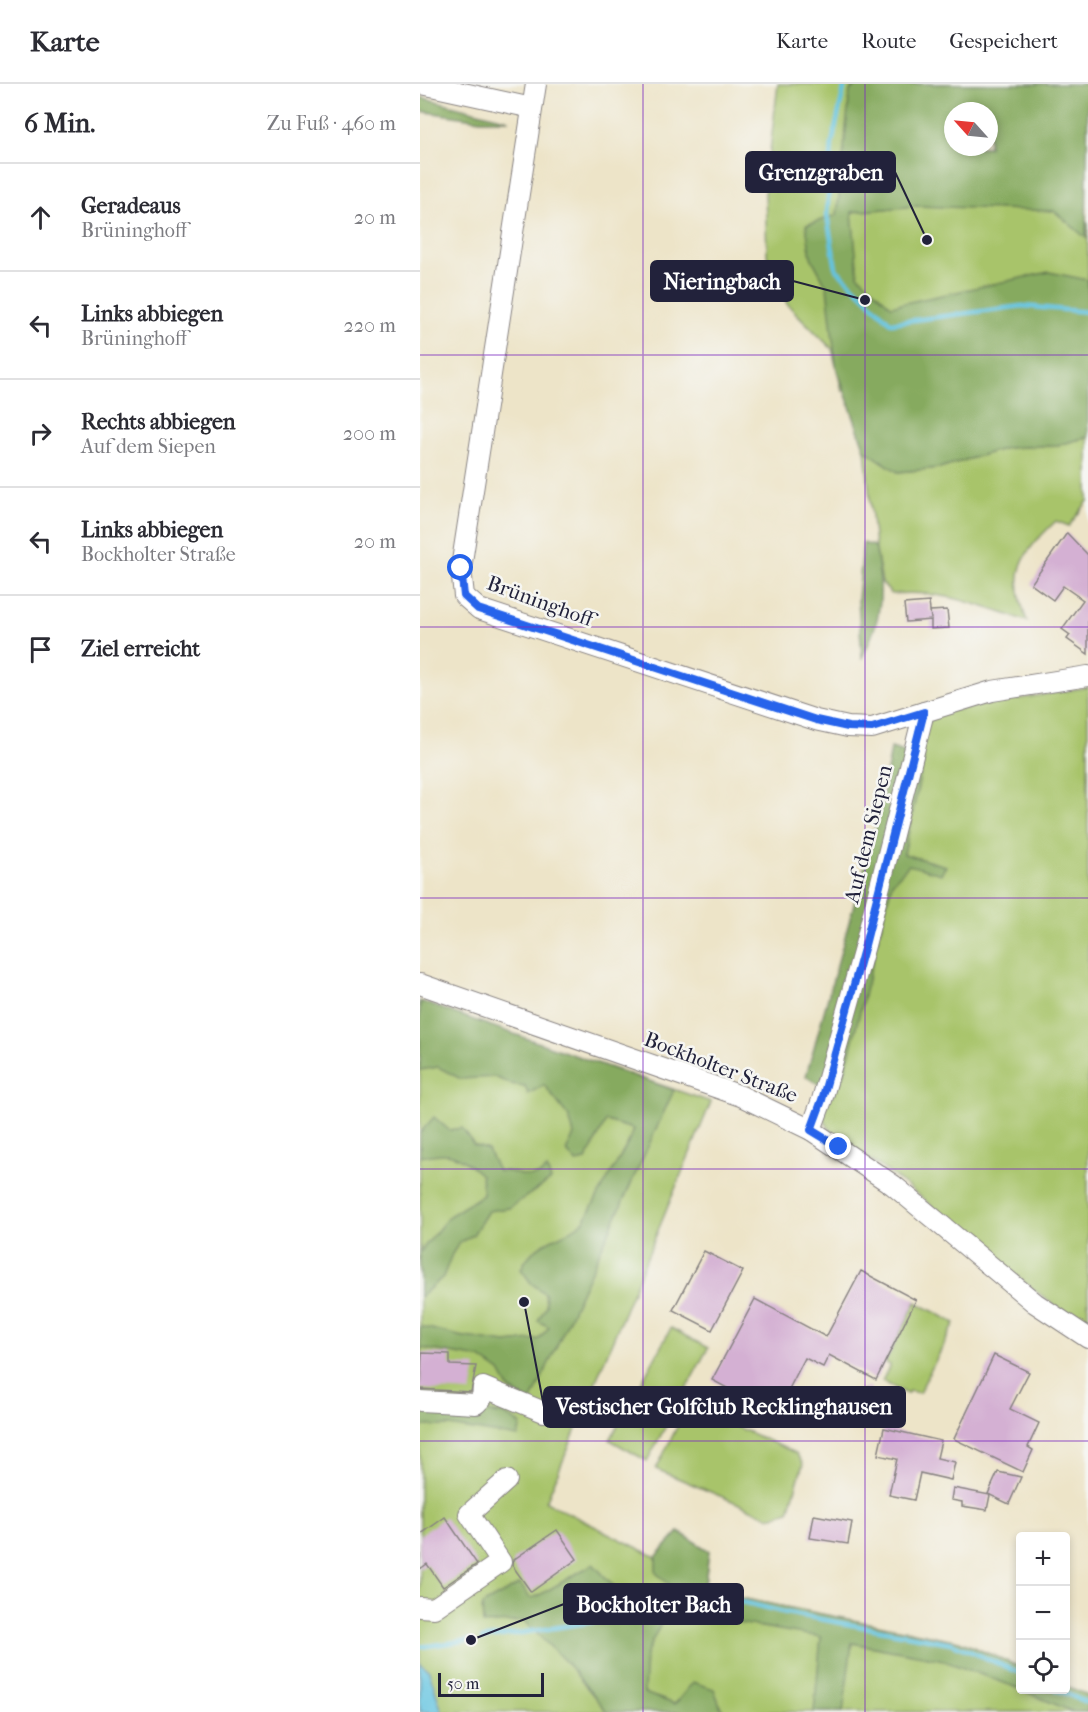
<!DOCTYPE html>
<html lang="de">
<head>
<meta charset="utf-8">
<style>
  :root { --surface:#fff; --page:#f2f2f3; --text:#2b2b33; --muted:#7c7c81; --line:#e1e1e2 }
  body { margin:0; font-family:"IM FELL French Canon",serif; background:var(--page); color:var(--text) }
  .controls { position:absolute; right:18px; bottom:18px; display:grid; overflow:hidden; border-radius:6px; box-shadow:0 3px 9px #0003 }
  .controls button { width:54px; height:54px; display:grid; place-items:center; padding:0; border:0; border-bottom:2px solid var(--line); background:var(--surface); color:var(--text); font:30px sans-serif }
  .compass { position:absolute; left:524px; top:18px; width:54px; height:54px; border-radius:50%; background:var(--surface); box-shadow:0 3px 9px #0003; rotate:297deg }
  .scale { position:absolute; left:18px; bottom:15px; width:106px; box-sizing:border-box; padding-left:6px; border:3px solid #22223b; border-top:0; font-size:16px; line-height:21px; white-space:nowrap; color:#22223b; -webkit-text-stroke:4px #f6f6f2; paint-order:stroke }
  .stop { position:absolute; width:18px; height:18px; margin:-14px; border:4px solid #2563eb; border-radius:50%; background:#fff }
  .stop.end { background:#2563eb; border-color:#fff; box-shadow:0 2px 6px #0008 }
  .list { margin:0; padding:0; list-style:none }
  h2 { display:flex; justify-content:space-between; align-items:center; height:78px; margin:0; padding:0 24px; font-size:26px }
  h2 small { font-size:20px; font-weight:400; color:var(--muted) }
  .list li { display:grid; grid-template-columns:39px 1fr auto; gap:18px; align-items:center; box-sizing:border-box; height:108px; padding:0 24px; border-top:2px solid var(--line) }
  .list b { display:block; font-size:22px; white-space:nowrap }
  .list p { margin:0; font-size:20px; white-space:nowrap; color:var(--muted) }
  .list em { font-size:20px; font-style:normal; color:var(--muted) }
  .icon { flex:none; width:33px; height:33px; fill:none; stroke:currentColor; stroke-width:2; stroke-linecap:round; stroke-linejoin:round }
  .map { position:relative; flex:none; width:668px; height:1628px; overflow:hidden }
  header { display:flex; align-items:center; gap:36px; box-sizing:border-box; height:84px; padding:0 30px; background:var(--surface); border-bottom:2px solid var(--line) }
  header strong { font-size:28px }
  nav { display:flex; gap:33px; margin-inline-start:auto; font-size:21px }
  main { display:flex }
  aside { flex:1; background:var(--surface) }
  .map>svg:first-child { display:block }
  .green { fill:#a8c46b; stroke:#657353; stroke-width:1.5; fill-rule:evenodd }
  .forest { fill:#86aa5f; stroke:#54664d; stroke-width:1.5; fill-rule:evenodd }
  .water { fill:#63c4e1; stroke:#42738e; stroke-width:1.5 }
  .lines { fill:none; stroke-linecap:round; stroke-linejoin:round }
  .stream { stroke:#63c4e1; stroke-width:4.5 }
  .building { fill:#d4b0d3 }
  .minor-casing { stroke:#888382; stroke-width:22 }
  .minor { stroke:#fff; stroke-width:20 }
  .route { stroke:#2563eb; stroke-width:8 }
  .grid { fill:none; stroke:#7b2cbf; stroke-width:1.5; stroke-opacity:0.55 }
  .labels { text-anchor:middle; stroke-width:5; stroke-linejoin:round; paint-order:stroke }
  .street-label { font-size:21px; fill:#22223b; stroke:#f6f6f2 }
  .leader { fill:none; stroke:#22223b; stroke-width:2 }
  .callout-dot { fill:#22223b; stroke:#f6f6f2; stroke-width:2 }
  .callout { fill:#22223b; stroke:#22223b; stroke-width:2 }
  .callout-label { font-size:22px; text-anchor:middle; font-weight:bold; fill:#fff }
</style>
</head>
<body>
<header>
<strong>Karte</strong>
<nav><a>Karte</a><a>Route</a><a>Gespeichert</a></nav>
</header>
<main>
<aside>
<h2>6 Min.<small>Zu Fuß · 460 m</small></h2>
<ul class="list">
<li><svg class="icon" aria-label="ahead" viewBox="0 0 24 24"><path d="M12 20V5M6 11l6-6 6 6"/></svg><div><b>Geradeaus</b><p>Brüninghoff</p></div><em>20 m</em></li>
<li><svg class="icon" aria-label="left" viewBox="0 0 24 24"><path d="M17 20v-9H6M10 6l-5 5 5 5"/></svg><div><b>Links abbiegen</b><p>Brüninghoff</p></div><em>220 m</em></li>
<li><svg class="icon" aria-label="right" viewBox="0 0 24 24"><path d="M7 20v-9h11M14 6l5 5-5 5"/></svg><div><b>Rechts abbiegen</b><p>Auf dem Siepen</p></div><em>200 m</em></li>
<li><svg class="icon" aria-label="left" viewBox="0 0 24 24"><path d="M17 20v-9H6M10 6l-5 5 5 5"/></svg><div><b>Links abbiegen</b><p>Bockholter Straße</p></div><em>20 m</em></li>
<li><svg class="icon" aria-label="arrive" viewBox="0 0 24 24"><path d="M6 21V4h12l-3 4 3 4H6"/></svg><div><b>Ziel erreicht</b></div></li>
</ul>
</aside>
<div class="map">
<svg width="668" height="1628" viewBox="0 0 668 1628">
  <rect width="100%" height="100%" fill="#f6f6f2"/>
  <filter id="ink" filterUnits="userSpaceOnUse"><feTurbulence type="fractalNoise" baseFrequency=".0167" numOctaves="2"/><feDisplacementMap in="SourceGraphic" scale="12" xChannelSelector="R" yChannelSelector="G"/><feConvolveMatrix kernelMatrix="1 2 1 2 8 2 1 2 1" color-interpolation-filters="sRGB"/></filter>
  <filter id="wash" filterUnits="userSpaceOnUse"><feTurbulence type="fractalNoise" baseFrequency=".008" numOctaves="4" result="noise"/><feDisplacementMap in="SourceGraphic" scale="24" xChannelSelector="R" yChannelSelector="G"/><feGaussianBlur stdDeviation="1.35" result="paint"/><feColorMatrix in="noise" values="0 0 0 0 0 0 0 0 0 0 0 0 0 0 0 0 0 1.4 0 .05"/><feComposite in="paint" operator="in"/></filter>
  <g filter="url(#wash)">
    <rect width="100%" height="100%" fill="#ede4c8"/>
    <g class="green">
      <path d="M358,0H566L668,140V258L508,299L422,307L412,265L367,220L347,171L345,108ZM533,27H569V63H533Z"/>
      <path d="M668,353V417L649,442L636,437C600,471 589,488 607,537C558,522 524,505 471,510L462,499L455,462L445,366L478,388L519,384L586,364L638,361Z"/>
      <path d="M668,603V1243C594,1198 535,1135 465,1086C446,1072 411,1056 403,1033L504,644L516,629Z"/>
      <polygon points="0,919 291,1018 126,1418 236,1473 259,1448 289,1467 284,1507 539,1557 600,1583 600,1606 646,1606 646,1602 668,1611 668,1628 0,1628"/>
      <polygon points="496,1218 535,1239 499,1309 489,1307 487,1310 462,1297 470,1281 465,1278"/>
      <polygon points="251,1244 288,1264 227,1377 190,1356"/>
      <polygon points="268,1321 376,1369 383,1380 369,1427 350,1433 236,1385"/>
    </g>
    <g class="forest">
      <path d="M440,0H668L666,154L634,127L497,122L432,128L438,191L471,222L629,188L668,196V353L638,361L586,364L519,384L478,388L445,366L416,282L407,203L391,173L386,141L417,131L430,6ZM533,27H569V63H533Z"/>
      <polygon points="0,13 89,36 60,36 0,27"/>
      <path d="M443,459L455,462C464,506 463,534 442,574L438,516Z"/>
      <polygon points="471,664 504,674 484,770 526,782 521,790 489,781 472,799 424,992 413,1010 386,992 460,727"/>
      <path d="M0,917L254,1006L111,1318L90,1306L80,1288L60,1274L1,1264L0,1273V1242L39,1252L86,1259L119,1255L129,1243L118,1237L126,1222L125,1210L111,1199L101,1185C115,1154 141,1157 164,1137L208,1059L213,1045L186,1037L166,1076L156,1078L146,1067L154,1051L149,1033L124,1001L108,1010L105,1002L90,1000L75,993L41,995L18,983L0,986Z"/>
      <path d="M14,1033L29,1046L42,1044L54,1061L68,1066L78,1087C96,1085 112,1101 127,1085L131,1096L89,1124L68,1127L53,1151L39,1159L32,1170L23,1193L0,1213V1168L29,1132L63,1111L61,1091C36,1070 33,1066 0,1073V1049Z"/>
      <polygon points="0,1323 83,1330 101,1340 98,1353 29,1342 0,1342"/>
      <polygon points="259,1448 289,1467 284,1507 539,1557 600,1583 600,1605 519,1575 432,1559 423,1628 394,1628 401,1553 277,1532 244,1533 226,1570 224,1609 255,1620 273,1598 294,1605 301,1624 307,1628 187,1628 146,1578 104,1537 63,1540 62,1521 100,1500 110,1514 118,1512 173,1480 209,1518 235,1519 252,1508 253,1504 236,1489 236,1473"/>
      <polygon points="646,1602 668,1611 668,1628 653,1628 602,1606 646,1606"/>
    </g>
    <polygon class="water" points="0,1579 9,1587 22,1628 0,1628"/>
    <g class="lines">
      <g class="stream">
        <polyline points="425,0 412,59 407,131 416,185 471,239 602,222 668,228"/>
        <polyline points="62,1555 237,1528 281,1508 367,1529 531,1559 600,1589"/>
        <polyline points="0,1563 51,1556"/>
        <polyline points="637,1606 668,1619"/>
      </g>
    </g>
    <g id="blocks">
      <g class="building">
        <polygon points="647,449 668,471 668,570 647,555 650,551 642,545 663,516 643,502 633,516 611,500"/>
        <polygon points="509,518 511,535 510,527 527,526 529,544 511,545 511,536 486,538 484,520"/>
        <polygon points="284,1167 323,1187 292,1246 253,1226"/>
        <polygon points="441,1187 496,1216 456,1296 409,1271 403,1283 385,1274 356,1330 292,1296 335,1215 406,1253"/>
        <polygon points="2,1269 30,1270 30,1281 56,1282 51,1308 0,1305"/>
        <polygon points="574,1271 609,1288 590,1325 619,1339 608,1363 613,1366 603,1388 534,1355"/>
        <polygon points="449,1302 458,1318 458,1326 453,1334 439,1337 433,1333 429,1317 433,1310"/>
        <polygon points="464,1344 521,1357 517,1374 535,1378 531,1396 500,1389 494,1416 469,1411 477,1375 458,1371"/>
        <polygon points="578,1388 601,1393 589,1420 568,1410"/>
        <polygon points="533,1404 570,1411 567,1426 542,1422 542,1418 531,1416"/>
        <polygon points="394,1431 432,1438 428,1460 390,1454"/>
        <polygon points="25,1433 57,1480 23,1503 7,1480 0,1485 0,1451"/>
        <polygon points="137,1446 157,1475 111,1508 92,1481 93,1476"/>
      </g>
    </g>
  </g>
  <g filter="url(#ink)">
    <use href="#blocks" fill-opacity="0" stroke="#888382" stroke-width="1.5"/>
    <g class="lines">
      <g class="minor-casing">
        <g id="minor">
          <polyline points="2,0 112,24"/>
          <polyline points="116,0 41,484 44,512 59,525 396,636 428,643 452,644 504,628"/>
          <polyline points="0,900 321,1012 391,1046 473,1101 615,1219 668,1254"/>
          <polyline points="391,1046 402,1016 445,861 504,628 572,607 668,592"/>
          <polyline points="0,1317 56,1320 62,1314 63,1303 124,1328"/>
          <polyline points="0,1523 14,1524 81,1478 49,1430 87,1396"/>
        </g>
      </g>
      <use href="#minor" class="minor"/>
    </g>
  </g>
  <g class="lines" filter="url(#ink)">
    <polyline class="route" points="41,484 44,512 58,525 396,636 428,643 452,644 504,628 445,861 402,1016 391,1046 419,1063"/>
  </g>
  <path class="grid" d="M223,0V1628M445,0V1628M0,271H668M0,543H668M0,814H668M0,1085H668M0,1357H668"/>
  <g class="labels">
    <g class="street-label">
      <text transform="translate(120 517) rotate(20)" y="7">Brüninghoff</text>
      <text transform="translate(448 750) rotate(-76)" y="7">Auf dem Siepen</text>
      <text transform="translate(301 983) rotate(21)" y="7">Bockholter Straße</text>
    </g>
  </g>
  <path class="leader" d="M507 156L475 88M445 216L373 197M104 1218L124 1323M51 1556L144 1520"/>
  <g class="callout-dot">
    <circle cx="507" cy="156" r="6"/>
    <circle cx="445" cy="216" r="6"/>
    <circle cx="104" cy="1218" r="6"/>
    <circle cx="51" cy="1556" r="6"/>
  </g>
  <g class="callout">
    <rect x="326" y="68" width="149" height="40" rx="6"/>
    <rect x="231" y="177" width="142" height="40" rx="6"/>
    <rect x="124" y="1303" width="361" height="40" rx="6"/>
    <rect x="144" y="1500" width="179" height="40" rx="6"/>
  </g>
  <g class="callout-label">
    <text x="401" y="96">Grenzgraben</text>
    <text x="302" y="205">Nieringbach</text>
    <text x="304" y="1330">Vestischer Golfclub Recklinghausen</text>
    <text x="234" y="1528">Bockholter Bach</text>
  </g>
</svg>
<div class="controls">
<button>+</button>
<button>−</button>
<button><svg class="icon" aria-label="locate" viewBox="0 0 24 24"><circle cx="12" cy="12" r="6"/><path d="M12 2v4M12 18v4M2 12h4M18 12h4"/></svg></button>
</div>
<svg class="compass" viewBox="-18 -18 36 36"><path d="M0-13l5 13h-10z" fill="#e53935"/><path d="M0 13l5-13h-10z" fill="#7c7c81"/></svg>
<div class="scale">50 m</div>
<div class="stop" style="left:41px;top:484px"></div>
<div class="stop end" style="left:419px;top:1063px"></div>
</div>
</main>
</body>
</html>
